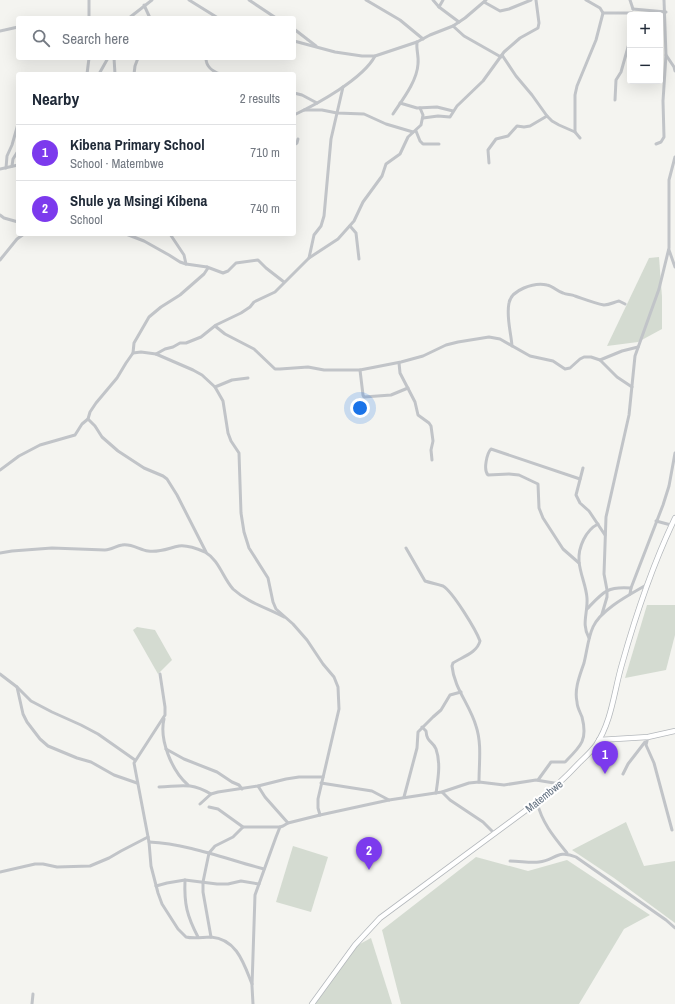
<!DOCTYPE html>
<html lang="en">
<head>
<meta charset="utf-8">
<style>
  :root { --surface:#fff; --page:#f6f6f7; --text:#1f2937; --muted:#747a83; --line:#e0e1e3; --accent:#7c3aed }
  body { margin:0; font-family:"Archivo Narrow",sans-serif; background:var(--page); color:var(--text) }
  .controls { position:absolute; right:12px; top:12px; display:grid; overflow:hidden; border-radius:4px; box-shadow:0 4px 16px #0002 }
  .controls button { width:36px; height:36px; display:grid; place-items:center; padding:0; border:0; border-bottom:1px solid var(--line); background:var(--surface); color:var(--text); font:20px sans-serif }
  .you { position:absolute; left:360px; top:408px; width:14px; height:14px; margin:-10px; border:3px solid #fff; border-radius:50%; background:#1a73e8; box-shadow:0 0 0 6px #1a73e833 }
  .badge { display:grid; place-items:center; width:26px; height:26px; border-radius:50%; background:var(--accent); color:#fff; font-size:13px; font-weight:700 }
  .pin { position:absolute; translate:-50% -33px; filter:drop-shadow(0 1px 2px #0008) }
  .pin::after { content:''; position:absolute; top:21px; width:14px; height:12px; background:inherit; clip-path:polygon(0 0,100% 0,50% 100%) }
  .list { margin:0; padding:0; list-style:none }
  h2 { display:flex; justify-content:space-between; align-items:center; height:52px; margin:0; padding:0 16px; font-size:17px }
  h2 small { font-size:13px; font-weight:400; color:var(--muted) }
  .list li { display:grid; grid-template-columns:26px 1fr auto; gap:12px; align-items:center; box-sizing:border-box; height:56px; padding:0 16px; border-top:1px solid var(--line) }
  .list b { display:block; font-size:15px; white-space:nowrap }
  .list p { margin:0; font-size:13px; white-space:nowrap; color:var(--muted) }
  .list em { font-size:13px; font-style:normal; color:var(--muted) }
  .icon { flex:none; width:22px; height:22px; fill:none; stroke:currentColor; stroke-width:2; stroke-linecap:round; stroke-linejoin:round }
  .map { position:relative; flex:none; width:675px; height:1004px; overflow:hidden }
  .search { position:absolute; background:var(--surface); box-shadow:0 4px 16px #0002; left:16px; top:16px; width:280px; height:44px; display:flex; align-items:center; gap:10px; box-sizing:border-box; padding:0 14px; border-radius:4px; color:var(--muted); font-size:15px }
  .panel { position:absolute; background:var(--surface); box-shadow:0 4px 16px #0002; left:16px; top:72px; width:280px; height:164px; border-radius:4px }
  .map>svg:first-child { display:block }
  .green { fill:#d4dbd1 }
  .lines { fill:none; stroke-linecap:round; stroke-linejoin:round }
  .secondary-casing { stroke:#b4b8bc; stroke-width:6 }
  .street { stroke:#c1c4c8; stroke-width:3 }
  .secondary { stroke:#fff; stroke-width:4.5 }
  .labels { text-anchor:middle; stroke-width:4; stroke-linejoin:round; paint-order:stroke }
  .street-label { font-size:11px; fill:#637181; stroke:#fff }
</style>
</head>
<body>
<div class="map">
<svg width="675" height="1004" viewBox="0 0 675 1004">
  <rect width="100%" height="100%" fill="#f4f4f0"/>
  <g class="green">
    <polygon points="659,257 662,297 662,329 638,342 607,346 649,258"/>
    <polygon points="647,605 675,605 675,635 666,670 625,678"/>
    <polygon points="137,627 155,630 172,660 158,674 133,630"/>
    <polygon points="626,822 644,866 675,861 675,923 614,878 572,850"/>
    <polygon points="293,846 328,857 311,912 276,902"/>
    <polygon points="476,857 528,871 567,860 650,915 624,929 579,1004 401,1004 382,930"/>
    <polygon points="371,938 392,1004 314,1004 358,945"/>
  </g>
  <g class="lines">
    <g class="secondary-casing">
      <g id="secondary">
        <polyline points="599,740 648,737 675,731"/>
        <path d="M312,1004L355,945L380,918L537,802C552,790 566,777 579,763C585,757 591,752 596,745C612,721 614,691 622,664C636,614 653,564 675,518"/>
      </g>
    </g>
    <g class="street">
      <polyline points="89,0 89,18"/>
      <polyline points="189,0 218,18"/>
      <polyline points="249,0 276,18"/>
      <polyline points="366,0 400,20 423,39"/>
      <polyline points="433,0 439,7 459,22"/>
      <polyline points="630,0 633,9"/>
      <polyline points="664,0 666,55 674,67 675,71"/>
      <polyline points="484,2 500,11 509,9 531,0"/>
      <polyline points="144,5 150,18"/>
      <polyline points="439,7 443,0"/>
      <polyline points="633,9 666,12"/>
      <polyline points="603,13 632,13"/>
      <polyline points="129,18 152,0"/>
      <polyline points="453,26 464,36 501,57"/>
      <polyline points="294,29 316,46"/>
      <polyline points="0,31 18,27"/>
      <polyline points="294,41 335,52 362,56 375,56 417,42 430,35 453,26 465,18 486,0"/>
      <polyline points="502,55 516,76 532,95 547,116 552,121 559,125 575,132 580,138"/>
      <polyline points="114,58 115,74"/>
      <path d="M206,58C206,67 212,71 220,74"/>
      <polyline points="87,74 89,58"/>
      <polyline points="99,74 108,58"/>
      <polyline points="134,74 135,66 138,58"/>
      <polyline points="294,93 302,95 317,103"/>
      <polyline points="615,100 616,80 621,72 630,40"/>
      <polyline points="400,103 417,108 437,107 453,111"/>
      <polyline points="304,110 322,110 337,113 364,114 386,124 413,132"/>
      <path d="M393,114C403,99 417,81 418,64C419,56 416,50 417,42"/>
      <path d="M294,115C317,104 363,79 375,56"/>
      <polyline points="423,118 438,116 450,117 457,106 483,81 504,52 520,38 538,28 539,23 536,0"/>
      <polyline points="416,131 420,141 423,144 439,144"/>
      <polyline points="575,132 575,95 577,86 596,40 603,13 600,8 586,0"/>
      <polyline points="656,144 661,142 664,137 663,101 666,55"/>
      <polyline points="294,145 297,143 298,139"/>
      <polyline points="489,163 488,150 496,139 508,136 517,126 524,127 530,126 547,116"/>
      <polyline points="12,166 13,159 18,151"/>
      <polyline points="6,168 7,156 12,145 18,124"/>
      <polyline points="0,169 18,165"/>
      <polyline points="0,215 4,218 18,222"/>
      <polyline points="350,226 356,233 359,259"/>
      <polyline points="126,234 144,241 169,255 180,262 186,264 207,267 208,268 204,274 180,295 161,307 149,317 134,343 133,353"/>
      <polyline points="170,234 184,255 186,264"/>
      <polyline points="669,250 675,267"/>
      <polyline points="309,258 314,235 321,226 324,216 331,139 343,87"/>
      <polyline points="0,260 17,239 24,234"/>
      <polyline points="207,267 223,273 228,271 236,263 258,260 266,268 284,282"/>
      <polyline points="215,326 225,334 254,349 275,369 280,369 308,367 324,370 360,370 401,362 423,356 446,345 458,342 489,337 500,339 530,356 553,361 565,369 570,368 580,359 584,357 591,357 600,360 617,377 632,387"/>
      <path d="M512,346C511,332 506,317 509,303C511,290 534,282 547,285C553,286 557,291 563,293C567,295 571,294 575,296C584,299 594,303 604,305C610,305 614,302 619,301L625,304"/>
      <polyline points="156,354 165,349 173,347 180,343 186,343 201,337 216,325 241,313 250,307 254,302 275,292 309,258 338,239 354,221 363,202 382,176 386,164 400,154 408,137 421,125 423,115 420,108"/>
      <polyline points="600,360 622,351 638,347"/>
      <polyline points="399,363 400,373 415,402 418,415 429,423 431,426 433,441 431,450 432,460"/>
      <polyline points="360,370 363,395 364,397 391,395 408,388"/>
      <polyline points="215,387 232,380 248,378"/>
      <polyline points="88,419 95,426 102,437 118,451 144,468 163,476 167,479 177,495 206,552"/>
      <polyline points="583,468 576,495 580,503 589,511 605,535"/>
      <polyline points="0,470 19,456 40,445 75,435 82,424 88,419 90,412 96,403 117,378 126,363 133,353 141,352 156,354 193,370 202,375 215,387 223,401 228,433 231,441 239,453 241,513 244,532 249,548 268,578 273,602 276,609 293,624 307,640 323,664 334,677 338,687 339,709 318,799 318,808 320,815"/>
      <polyline points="656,521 671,525"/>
      <path d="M406,548L425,581C431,583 437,584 443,586C453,592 476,630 480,641C477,653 462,657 453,663L452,666C454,688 470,705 476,726C482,744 479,763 479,782"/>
      <path d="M0,553L12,551L52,548L105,550C111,550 116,546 122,545C131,543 140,550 148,551C159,553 169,548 179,546C186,545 198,549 205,552C219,560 223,578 233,589C247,602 267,608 284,617"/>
      <path d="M579,563L563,549L543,518L539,508L538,484L519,475L509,474L488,475C483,470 487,453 491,449L580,479"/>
      <polyline points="630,594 631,588 663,505 669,486 675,453"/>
      <path d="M587,609C603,592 607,586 631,588"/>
      <polyline points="602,614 607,597 607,590 604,574 606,517 629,415 635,356 659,289 669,248 669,180 675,157"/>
      <path d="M589,638C581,624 588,613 587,598C586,585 580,574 579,561C578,547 586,530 598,524"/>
      <polyline points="0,674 17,687 31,701 52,712 81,725 98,734 135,760"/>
      <path d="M160,674L165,707V715L134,763L149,842L151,866L158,893L162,904L178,929L186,937C194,939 203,937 211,937C237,939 244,964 252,984"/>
      <polyline points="17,687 23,714 27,722 40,739 48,746 77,758 91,762 114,775 137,783"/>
      <path d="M164,719C159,740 172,771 188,785"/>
      <path d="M422,727L426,731C427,743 432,740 436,749C441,763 438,779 436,793"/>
      <polyline points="648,737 646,745 654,763 672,830"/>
      <polyline points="166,749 184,759 217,772 232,782 239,785 242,789"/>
      <polyline points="623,774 628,764 645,742"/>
      <path d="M538,780L551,762H565C581,746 588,740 582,717C580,712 577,707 577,702C574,689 580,675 584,663C587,651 588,638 593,627C601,609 631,594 648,584"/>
      <polyline points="321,783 372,791 389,800"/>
      <polyline points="258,786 265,797 288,823"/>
      <path d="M159,787C182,786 190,782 211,794"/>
      <polyline points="442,792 450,800 483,822 495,834"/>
      <polyline points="404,797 417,748 418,732 433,717 441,710 450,695 461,692"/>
      <path d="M537,802C542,823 554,837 567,853"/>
      <polyline points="200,804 211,794 218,792 258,786 286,779 299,777 323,777"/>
      <polyline points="209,807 218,809 243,827 280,827"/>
      <path d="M149,842C189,844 226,859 264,869"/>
      <path d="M510,861C520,861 530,863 539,862C555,860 558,849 576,857L666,920L675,928"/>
      <polyline points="0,872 35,864 43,864 57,867 90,866 109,858 121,851 148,837"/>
      <path d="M185,880C184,904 187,916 198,937"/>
      <polyline points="156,886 167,883 185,880 217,884 228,884 241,881 259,884"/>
      <polyline points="211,937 203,892 203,882 209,853 215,846 233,837 243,827"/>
      <polyline points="32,1004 33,994"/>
      <polyline points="253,1004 252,986 255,895 276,837 280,827 283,826 288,823 320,815 389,800 442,792 469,783 479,782 504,785 536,780 560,784"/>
    </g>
    <use href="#secondary" class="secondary"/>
  </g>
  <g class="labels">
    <g class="street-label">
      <text transform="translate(544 796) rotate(-39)" y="4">Matembwe</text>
    </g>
  </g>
</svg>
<div class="controls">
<button>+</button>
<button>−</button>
</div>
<div class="you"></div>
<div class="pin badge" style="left:605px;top:774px">1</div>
<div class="pin badge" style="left:369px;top:870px">2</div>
<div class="search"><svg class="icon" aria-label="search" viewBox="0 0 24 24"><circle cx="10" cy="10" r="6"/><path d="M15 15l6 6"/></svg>Search here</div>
<section class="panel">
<h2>Nearby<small>2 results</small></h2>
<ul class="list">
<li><span class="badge">1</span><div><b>Kibena Primary School</b><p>School · Matembwe</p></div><em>710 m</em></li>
<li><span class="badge">2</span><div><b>Shule ya Msingi Kibena</b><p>School</p></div><em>740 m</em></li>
</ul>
</section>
</div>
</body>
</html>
